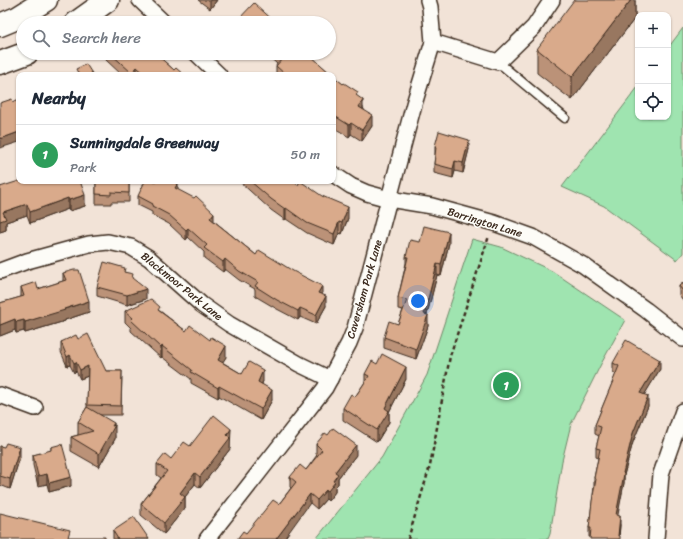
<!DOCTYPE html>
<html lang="en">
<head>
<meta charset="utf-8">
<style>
  :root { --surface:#fff; --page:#f6f6f7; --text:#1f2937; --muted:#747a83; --line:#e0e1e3; --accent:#3b2a1e }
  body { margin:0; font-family:Sriracha,sans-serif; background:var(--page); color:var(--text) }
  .controls { position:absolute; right:12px; top:12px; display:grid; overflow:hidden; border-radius:8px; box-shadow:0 1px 3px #0004 }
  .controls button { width:36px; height:36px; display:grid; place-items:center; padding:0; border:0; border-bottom:1px solid var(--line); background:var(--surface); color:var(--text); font:20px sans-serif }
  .you { position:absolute; left:418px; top:301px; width:14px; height:14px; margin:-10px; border:3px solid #fff; border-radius:50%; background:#1a73e8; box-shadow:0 0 0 6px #1a73e833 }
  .badge { display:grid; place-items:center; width:26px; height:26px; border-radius:50%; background:var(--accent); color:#fff; font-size:13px; font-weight:700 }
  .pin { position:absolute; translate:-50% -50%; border:2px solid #fff; box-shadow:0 1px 4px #0006 }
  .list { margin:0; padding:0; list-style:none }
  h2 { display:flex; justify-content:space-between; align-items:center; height:52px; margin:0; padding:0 16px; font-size:17px }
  h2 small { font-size:13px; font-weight:400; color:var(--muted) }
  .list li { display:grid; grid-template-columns:26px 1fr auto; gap:12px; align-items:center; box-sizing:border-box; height:60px; padding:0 16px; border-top:1px solid var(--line) }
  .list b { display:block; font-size:15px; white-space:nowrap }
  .list p { margin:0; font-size:13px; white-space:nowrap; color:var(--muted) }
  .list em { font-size:13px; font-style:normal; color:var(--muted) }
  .icon { flex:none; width:22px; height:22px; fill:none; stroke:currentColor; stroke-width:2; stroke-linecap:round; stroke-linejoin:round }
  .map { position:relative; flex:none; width:683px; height:539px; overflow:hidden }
  .search { position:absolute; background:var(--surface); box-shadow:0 1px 3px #0004; left:16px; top:16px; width:320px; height:44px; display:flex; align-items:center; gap:10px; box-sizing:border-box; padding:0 14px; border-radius:22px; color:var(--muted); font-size:15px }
  .panel { position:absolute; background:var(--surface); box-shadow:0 1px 3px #0004; left:16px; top:72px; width:320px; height:112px; border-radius:8px }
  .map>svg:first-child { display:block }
  .green { fill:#9fe4b0; stroke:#6d8767 }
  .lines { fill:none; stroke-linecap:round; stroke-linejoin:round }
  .lane-casing { stroke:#3b2a1e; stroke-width:11 }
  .street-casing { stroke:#3b2a1e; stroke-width:18 }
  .secondary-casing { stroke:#3b2a1e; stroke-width:25 }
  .path { stroke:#3b2a1e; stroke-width:2.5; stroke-dasharray:4 3; stroke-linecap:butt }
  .lane { stroke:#fdfcf7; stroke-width:8 }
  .street { stroke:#fdfcf7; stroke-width:15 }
  .secondary { stroke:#fdfcf7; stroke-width:22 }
  .wall { fill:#bb9278; stroke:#3b2a1e }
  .shaded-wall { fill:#987761; stroke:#3b2a1e }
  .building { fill:#d9aa8b; stroke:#3b2a1e }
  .labels { text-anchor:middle; stroke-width:3; stroke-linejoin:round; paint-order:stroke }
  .street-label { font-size:11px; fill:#3b2a1e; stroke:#fdfcf7 }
</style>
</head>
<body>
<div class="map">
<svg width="683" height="539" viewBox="0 0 683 539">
  <rect width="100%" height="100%" fill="#f2e3d7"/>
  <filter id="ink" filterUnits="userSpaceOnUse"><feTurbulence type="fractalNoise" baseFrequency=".025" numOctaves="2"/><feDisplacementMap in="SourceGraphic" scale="8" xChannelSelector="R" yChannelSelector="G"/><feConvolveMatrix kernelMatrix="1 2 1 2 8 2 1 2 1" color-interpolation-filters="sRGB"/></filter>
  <g filter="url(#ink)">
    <g class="green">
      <polygon points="683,28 683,253 677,260 604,206 562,187 638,87 638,117 668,117 668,48"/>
      <polygon points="472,239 501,247 552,271 625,320 601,364 571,424 562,461 550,534 548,539 316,539 382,457 427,375"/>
    </g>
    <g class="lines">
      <g class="lane-casing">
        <polyline id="lane" points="498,62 565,118"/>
      </g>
      <g class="street-casing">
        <g id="street">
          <polyline points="140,0 164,23"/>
          <polyline points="433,42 498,62 534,27 552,0"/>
          <polyline points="196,53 219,75"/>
          <polyline points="333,174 351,186 367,193 389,199 432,206 494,223 533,237 583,265 646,310 683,339"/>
          <polyline points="0,271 27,261 89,244 108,242 131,247 149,258 202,305 229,324 299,364 330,379"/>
          <polyline points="0,395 35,408"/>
          <polyline points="207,539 325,388 349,343 355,328 414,104 433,42 430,7 428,0"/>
          <polyline points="656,539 661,474 683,411"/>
        </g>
      </g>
      <g class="secondary-casing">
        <g id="secondary">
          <polyline points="76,23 108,0"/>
          <polyline points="0,25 17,18 46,0"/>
          <polyline points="0,63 27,53"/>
        </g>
      </g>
      <polyline class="path" points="408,539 430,466 450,356 489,236"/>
      <use href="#lane" class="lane"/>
      <use href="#street" class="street"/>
      <use href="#secondary" class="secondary"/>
    </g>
    <g class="wall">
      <polygon points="198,0 217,0 210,9"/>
      <polygon points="635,0 635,18 572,100 537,73 537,49"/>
      <polygon points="106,53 155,53 174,70 184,75 122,75 106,60"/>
      <polygon points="250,53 264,53 257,60"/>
      <polygon points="265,53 313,53 313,58 332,75 276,75 276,66 277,64"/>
      <polygon points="333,76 358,97 372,126 362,141 351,134 349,137 333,127"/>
      <polygon points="435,146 469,149 463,173 455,171 453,178 434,173 434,164 435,156"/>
      <polygon points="80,181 85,206 69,211 68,209 30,223 27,215 6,222 6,230 0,232 0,187"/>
      <polygon points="96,181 129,181 129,202 111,202 111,204 96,204"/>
      <polygon points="239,181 292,181 348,218 342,234 339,233 334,245 307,233 286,219 285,220 271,210"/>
      <polygon points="178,190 214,221 256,255 322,294 326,306 316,324 300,317 298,320 277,309 255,296 255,289 239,280 225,269 223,272 204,258 204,252 188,237 186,240 169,224 152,215 152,212 138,205 138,196"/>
      <polygon points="420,242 449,243 441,276 437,275 427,315 428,326 416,359 384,348 384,337 398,324 403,310 398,309 398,298 406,263 406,257"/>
      <polygon points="125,272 146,299 127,305 97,296 97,287"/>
      <polygon points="63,273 89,312 65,320 65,321 25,333 24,331 16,333 15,330 0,336 0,303 21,297 21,287 38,289 63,281"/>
      <polygon points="683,283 683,300 679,295 679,286"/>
      <polygon points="125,311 160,311 186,331 226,357 222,362 242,374 263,381 262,384 272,400 261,420 219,396 218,398 191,383 191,379 162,357 161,358 131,331 131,328 125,322"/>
      <polygon points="78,339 106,371 122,371 121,415 100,415 114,426 115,439 99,467 71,451 71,437 78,435 78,422 87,407 88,376 80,379 76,371 74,373 70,365 67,366 61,352 61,342"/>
      <polygon points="613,363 660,369 644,395 648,406 633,442 624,475 624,483 617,516 620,525 619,536 589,537 589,528 594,487 594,478 598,458 596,457 596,448 599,436 595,434 595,425 616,374 613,372"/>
      <polygon points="365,374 406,379 389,412 389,422 377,442 343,420 343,408 355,397 365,382"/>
      <polygon points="231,440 230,441 230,449 200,488 195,484 185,497 185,508 164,534 141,515 141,504 161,478 157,475 157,464 171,459 190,446"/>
      <polygon points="316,444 356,455 338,478 338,484 335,487 335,492 328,501 326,499 317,509 310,503 246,533 279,504 291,488 290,487 290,477 306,470 317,455 316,454"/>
      <polygon points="0,446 20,457 10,489 0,485"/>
      <polygon points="51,447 71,486 49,492 47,484 38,486 33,465 33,455 51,451"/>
      <polygon points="113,531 149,539 113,539"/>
    </g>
    <g class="shaded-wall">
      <polygon points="210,0 217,0 210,9"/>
      <polygon points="631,0 635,0 635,18 572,100 572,77"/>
      <polygon points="257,53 264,53 257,60"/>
      <polygon points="310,53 313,53 313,62 309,54"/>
      <polygon points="137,67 137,75 132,75 132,73"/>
      <polygon points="363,100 363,112 359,107"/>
      <polygon points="372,115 372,126 362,141 362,130"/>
      <polygon points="351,123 351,134 349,137 349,125"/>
      <polygon points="19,132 19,142 0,148 0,139"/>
      <polygon points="469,140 469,149 463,173 463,163"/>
      <polygon points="455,161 455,171 453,178 453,169"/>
      <polygon points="178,183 178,192 175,188"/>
      <polygon points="85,195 85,206 69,211 69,200"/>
      <polygon points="68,198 68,209 30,223 30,212"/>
      <polygon points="27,204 27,215 6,222 6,230 0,232 0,221 3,212"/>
      <polygon points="348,207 348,218 342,234 342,223"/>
      <polygon points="286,208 286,219 285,220 285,209"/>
      <polygon points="214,213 214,223 210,218"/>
      <polygon points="339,222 339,233 334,245 334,234"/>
      <polygon points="188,228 188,237 186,240 186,230"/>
      <polygon points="449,232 449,243 441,276 441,265"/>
      <polygon points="225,259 225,269 223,272 223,262"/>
      <polygon points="437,264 437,275 424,325 428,315 428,326 416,359 416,349"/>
      <polygon points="322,286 322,295 318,293"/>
      <polygon points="146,289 146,299 127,305 127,295"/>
      <polygon points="326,296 326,306 316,324 316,315"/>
      <polygon points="89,301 89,312 65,320 65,321 25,333 25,322"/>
      <polygon points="300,308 300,317 298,320 298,311"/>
      <polygon points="15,319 15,330 0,336 0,325"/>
      <polygon points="24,320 24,331 16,333 16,322"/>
      <polygon points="162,346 162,357 161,358 161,348"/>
      <polygon points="226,346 226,357 218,370 218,360"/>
      <polygon points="70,355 70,365 67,366 67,357"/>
      <polygon points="660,360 660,369 640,402 640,393"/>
      <polygon points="76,362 76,371 74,373 74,363"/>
      <polygon points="88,366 88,376 80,379 80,370"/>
      <polygon points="406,367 406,379 389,412 389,422 377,442 377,430 385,408"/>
      <polygon points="263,370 263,381 258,393 258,382"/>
      <polygon points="219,386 219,396 218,398 218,388"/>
      <polygon points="272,390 272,400 261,420 261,409"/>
      <polygon points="648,396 648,406 633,442 624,475 624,483 616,525 616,515 623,473 633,433"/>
      <polygon points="114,423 114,428 115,425 115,439 99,467 99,454"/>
      <polygon points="231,429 230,449 200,488 200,477 227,435"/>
      <polygon points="356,445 356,455 338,478 338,484 335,487 335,492 328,501 328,491 335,472"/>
      <polygon points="20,447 20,457 10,489 10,479"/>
      <polygon points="195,473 195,484 185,497 185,508 164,534 164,523 180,493"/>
      <polygon points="47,474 47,484 38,486 38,476"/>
      <polygon points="71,477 71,486 49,492 49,483"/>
      <polygon points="326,490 326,499 317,509 317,500"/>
      <polygon points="310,494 310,503 284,539 276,539"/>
      <polygon points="620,516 620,525 619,539 618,539"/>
    </g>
    <g class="building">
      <polygon points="574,0 631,0 572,77 537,49"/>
      <polygon points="254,3 276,23 235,23"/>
      <polygon points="110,53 155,53 174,70 176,68 184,75 146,75 137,67 132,73"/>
      <polygon points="278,53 310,53 309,54 332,75 286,75 276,66 283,58"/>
      <polygon points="86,64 93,75 73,75 78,73 76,69"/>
      <polygon points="333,76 343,84 344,83 358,92 356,95 363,100 359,107 372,115 362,130 351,123 349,125 333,115"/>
      <polygon points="12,99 13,102 19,99 19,132 0,139 0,103"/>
      <polygon points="439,131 469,140 463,163 455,161 453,169 434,164 436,147 435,146"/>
      <polygon points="19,181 80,181 85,195 69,200 68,198 30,212 27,204 3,212 6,219 0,221 0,187"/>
      <polygon points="96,181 129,181 129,193 111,192 111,195 96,194"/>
      <polygon points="145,181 174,181 178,183 175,188 194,198 196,196 214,213 210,218 256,255 259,250 293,271 322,286 318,293 326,296 316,315 300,308 298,311 277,300 255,286 258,282 239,271 225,259 223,262 204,248 207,245 188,228 186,230 169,215 152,206 153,204 138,196"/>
      <polygon points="250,181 292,181 298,185 300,181 322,196 348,207 342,223 339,222 334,234 307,223 286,208 285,209 271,199"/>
      <polygon points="424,226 449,232 441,265 437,264 424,314 428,315 416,349 384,337 389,321 398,324 407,300 398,298 408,257 406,257 410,240 420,242"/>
      <polygon points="104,262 125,268 124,272 133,274 132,278 146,289 127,295 97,287"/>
      <polygon points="74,270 79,270 89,301 64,309 65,310 25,322 24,320 16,322 15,319 0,325 0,303 24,296 21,287 36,282 38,289 66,280 63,273"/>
      <polygon points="683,283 683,291 679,286"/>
      <polygon points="151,299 160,307 158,310 186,331 190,325 210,340 211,337 226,346 218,360 242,374 249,362 263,370 258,382 272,390 261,409 219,386 218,388 191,372 192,370 162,346 161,348 131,320 133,318 125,311"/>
      <polygon points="88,334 106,371 122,371 121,406 87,405 88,366 80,370 76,362 74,363 70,355 67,357 61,342 76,335 78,339"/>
      <polygon points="626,340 660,360 640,393 648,396 633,433 623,473 624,474 616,515 620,516 618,536 620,536 620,539 590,539 591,528 589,528 592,501 596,479 594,478 600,449 596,448 601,427 595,425 619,366 613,363"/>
      <polygon points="382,354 406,367 385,408 389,411 377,430 343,408 351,394 355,397 369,376 365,374 372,361 377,364"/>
      <polygon points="87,407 114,423 112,426 115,425 99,454 71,437 93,431 78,422"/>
      <polygon points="214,415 231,429 227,435 230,438 200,477 195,473 180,493 185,497 164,523 141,504 167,471 157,464 165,454 171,459 184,442 190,446"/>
      <polygon points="333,428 356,445 335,472 338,474 333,481 335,482 328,491 326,490 317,500 310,494 276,539 237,539 243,531 246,533 273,500 279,504 296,482 290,477 300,465 306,470 322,450 316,444 325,433 328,435"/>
      <polygon points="6,443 20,447 10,479 0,476 0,446 4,447"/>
      <polygon points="62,444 71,477 49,483 47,474 38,476 33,455 51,450 51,447"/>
      <polygon points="0,513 70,530 68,537 105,537 105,539 0,539"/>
      <polygon points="134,517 149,539 118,539 113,531"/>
    </g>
  </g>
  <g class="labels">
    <g class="street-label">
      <text transform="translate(485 222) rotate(17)" y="4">Barrington Lane</text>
      <text transform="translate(182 286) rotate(39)" y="4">Blackmoor Park Lane</text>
      <text transform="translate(364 289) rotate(-74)" y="4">Caversham Park Lane</text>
    </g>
  </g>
</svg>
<div class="controls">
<button>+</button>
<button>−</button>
<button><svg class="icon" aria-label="locate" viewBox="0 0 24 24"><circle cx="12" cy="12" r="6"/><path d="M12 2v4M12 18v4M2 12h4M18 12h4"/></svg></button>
</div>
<div class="you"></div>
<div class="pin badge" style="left:506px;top:385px;background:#2e9e5b">1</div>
<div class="search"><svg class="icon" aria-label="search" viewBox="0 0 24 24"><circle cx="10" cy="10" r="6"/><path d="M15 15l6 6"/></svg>Search here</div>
<section class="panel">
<h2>Nearby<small></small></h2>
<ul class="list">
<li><span class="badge" style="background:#2e9e5b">1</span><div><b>Sunningdale Greenway</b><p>Park</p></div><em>50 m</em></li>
</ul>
</section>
</div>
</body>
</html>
